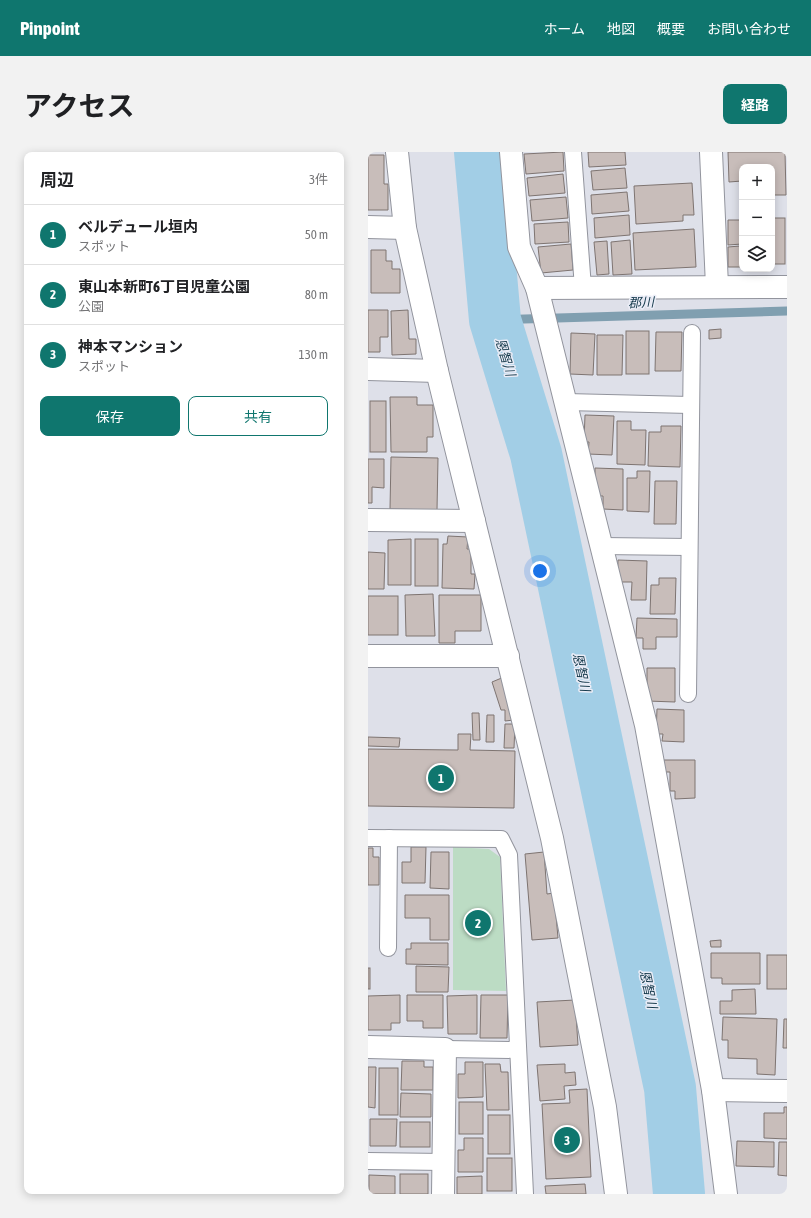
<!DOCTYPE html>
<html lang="ja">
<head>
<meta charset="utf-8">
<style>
  :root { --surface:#fff; --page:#f2f2f2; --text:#202124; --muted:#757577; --line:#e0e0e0; --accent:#0f766e }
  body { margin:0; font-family:"Asap Condensed","Noto Sans JP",sans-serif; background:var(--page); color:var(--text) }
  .controls { position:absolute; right:12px; top:12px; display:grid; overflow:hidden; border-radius:8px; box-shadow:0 2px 10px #0003 }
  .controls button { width:36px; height:36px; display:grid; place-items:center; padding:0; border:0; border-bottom:1px solid var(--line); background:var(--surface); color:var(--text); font:20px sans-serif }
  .you { position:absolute; left:172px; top:419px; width:14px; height:14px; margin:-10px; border:3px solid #fff; border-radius:50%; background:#1a73e8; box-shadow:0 0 0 6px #1a73e833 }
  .badge { display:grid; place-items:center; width:26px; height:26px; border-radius:50%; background:var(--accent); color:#fff; font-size:13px; font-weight:700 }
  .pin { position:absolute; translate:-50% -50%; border:2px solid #fff; box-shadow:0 1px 4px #0006 }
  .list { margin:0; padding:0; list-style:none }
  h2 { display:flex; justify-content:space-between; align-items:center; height:52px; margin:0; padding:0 16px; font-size:17px }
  h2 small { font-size:13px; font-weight:400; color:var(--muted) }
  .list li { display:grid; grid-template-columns:26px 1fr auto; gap:12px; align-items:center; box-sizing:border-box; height:60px; padding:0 16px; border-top:1px solid var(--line) }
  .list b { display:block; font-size:15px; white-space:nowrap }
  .list p { margin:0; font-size:13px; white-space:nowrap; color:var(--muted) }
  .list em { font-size:13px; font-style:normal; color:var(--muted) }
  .actions { display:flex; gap:8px; padding:12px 16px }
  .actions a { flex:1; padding:9px 0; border:1px solid var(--accent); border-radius:8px; text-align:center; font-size:14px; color:var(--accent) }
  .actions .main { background:var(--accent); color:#fff }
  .icon { flex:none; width:22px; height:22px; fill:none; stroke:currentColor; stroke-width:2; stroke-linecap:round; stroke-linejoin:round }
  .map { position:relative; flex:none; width:419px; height:1042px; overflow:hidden; border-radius:8px }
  header { display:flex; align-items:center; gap:24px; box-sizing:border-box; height:56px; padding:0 20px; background:var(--accent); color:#fff }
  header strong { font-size:19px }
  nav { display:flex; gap:22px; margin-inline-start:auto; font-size:14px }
  .intro { display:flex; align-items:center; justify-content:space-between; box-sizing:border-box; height:96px; padding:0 24px }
  h1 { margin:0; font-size:28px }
  .button { padding:10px 18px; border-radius:8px; background:var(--accent); color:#fff; font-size:14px; font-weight:700 }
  main { display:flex; gap:24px; padding:0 24px }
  aside { flex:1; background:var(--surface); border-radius:8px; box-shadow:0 2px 10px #0003 }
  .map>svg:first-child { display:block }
  .green { fill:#bcdcc4 }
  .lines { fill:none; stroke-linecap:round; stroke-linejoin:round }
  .stream { stroke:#809fb0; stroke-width:9 }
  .river { stroke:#a2cee6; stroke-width:52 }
  .building { fill:#c8bdba; stroke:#7e7471 }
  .service-casing { stroke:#92949d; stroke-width:18 }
  .minor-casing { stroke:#92949d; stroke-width:24 }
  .service { stroke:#fff; stroke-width:16 }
  .minor { stroke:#fff; stroke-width:22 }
  .labels { text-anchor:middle; stroke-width:3; stroke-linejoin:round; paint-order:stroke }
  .water-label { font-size:13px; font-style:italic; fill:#13384a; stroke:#ebedf7 }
</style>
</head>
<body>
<header>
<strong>Pinpoint</strong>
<nav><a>ホーム</a><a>地図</a><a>概要</a><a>お問い合わせ</a></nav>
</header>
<div class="intro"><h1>アクセス</h1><a class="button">経路</a></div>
<main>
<aside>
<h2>周辺<small>3件</small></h2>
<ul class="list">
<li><span class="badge">1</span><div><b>ベルデュール垣内</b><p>スポット</p></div><em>50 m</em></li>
<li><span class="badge">2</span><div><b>東山本新町6丁目児童公園</b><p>公園</p></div><em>80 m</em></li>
<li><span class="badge">3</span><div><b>神本マンション</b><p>スポット</p></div><em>130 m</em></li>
</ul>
<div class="actions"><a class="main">保存</a><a>共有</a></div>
</aside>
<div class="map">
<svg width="419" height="1042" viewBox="0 0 419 1042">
  <rect width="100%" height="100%" fill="#dee0e9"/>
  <polygon class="green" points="85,695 121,697 132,705 138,839 85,838"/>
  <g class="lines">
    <polyline class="stream" points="127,168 419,159"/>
    <polyline class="river" points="112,0 127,168 168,302 302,936 311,1042"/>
  </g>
  <g class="building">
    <polygon points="195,0 196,19 158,22 156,2"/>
    <polygon points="220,0 257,0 258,13 221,15"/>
    <polygon points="360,0 417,0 418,43 404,43 404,15 374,15 374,29 361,30"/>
    <polygon points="0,3 16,3 16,32 20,32 20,58 0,58"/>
    <polygon points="257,16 259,36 225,38 223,19"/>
    <polygon points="195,22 197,41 161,44 159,26"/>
    <polygon points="324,31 326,63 315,63 315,69 268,72 266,34"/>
    <polygon points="259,40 261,59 224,62 223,43"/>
    <polygon points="198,45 200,66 164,69 162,48"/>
    <polygon points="261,63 262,83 227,86 226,66"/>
    <rect x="404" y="66" width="13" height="46"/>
    <polygon points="360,68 374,68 374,92 360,93"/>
    <polygon points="200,70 201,90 167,92 166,72"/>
    <polygon points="326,77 328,115 267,118 265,81"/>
    <polygon points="262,88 264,122 245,123 243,90"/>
    <polygon points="239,89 241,122 229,123 226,90"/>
    <polygon points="203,92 205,118 173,121 170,95"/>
    <polygon points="372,94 373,115 360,115 360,95"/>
    <polygon points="3,98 18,98 18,109 24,109 24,117 32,117 32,141 3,141"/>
    <polygon points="0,158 20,158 20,185 12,185 12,200 0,200"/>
    <polygon points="40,158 41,187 48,187 48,202 24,203 23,159"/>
    <polygon points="353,177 353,186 341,187 341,178"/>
    <rect x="258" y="179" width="23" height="43"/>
    <polygon points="288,180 314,180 313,219 287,219"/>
    <polygon points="203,181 227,182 225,223 202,222"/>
    <polygon points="229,183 255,183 254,223 229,223"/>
    <polygon points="22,245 49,245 49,253 65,253 65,285 59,285 59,300 23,300"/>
    <rect x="2" y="249" width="16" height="51"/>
    <polygon points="217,263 246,264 244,303 220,302 221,290 216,290"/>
    <polygon points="249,269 263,269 263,278 278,278 277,313 249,312"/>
    <polygon points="293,274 313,274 312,315 280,314 281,280 293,280"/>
    <polygon points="23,305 70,306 69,358 22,357"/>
    <polygon points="0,307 16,307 16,336 4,335 4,351 0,351"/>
    <polygon points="227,316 255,317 255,358 235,357 235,344 227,344"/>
    <polygon points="269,319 282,319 281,360 259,359 259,326 269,326"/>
    <polygon points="287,329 309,329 308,372 286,372"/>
    <polygon points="80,384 100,385 99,397 103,397 103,422 107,422 106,437 74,436 75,392 79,392"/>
    <polygon points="43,387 43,433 20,433 20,388"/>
    <rect x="47" y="387" width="23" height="47"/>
    <polygon points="0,400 17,401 16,437 0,437"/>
    <polygon points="250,408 279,409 278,448 263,448 264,430 249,430"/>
    <polygon points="291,426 308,426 307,462 282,462 283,433 291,433"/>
    <polygon points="65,442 67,484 38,484 37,443"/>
    <polygon points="71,443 113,443 113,479 87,479 87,491 71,491"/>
    <rect x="0" y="444" width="30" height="39"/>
    <polygon points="269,466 309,467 309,485 288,485 288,497 275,497 275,486 268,486"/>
    <polygon points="279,516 307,516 307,550 279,549"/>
    <polygon points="136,525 146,568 137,569 137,558 133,558 124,530"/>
    <polygon points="289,557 316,558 316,590 294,589 295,582 288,582"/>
    <polygon points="104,561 111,561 112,588 105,588"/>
    <polygon points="119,563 126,563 126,590 118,590"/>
    <polygon points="137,572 147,572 146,596 136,596"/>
    <polygon points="90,582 103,582 102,598 147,599 146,656 0,654 0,597 90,598"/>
    <polygon points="0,585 32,586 31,595 0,594"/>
    <polygon points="296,608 327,608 327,646 307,647 307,639 302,639 302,620 296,620"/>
    <polygon points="43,695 58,695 57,731 34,731 34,710 43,710"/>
    <polygon points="0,696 5,696 5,705 11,705 11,733 0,733"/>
    <polygon points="63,700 81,700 81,737 62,736"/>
    <polygon points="176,700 179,742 186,741 190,786 164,788 157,702"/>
    <polygon points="37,743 81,743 81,788 62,788 62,766 37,766"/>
    <polygon points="353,788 353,795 343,795 342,789"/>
    <polygon points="43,791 80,791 80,813 38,812 38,797 43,797"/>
    <polygon points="343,801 392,801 392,832 354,832 354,826 343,826"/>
    <rect x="399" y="803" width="20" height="34"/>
    <polygon points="48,814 81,815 80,840 48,840"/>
    <rect x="0" y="816" width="2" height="21"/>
    <polygon points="387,837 388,862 352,862 352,849 364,849 364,838"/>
    <polygon points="32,843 32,871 23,871 23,878 0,878 0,844"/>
    <polygon points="39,843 75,843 75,876 55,876 55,869 39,869"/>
    <polygon points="109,843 109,882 80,882 79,844"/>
    <polygon points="113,843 140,843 139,886 112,886"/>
    <polygon points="207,848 210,893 172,895 169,850"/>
    <polygon points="355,865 409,867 407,923 389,922 389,907 360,906 360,888 354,888"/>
    <polygon points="416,867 419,867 419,896 415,896"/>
    <polygon points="34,909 56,909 56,915 65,915 65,938 33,938"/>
    <polygon points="97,910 115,910 115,945 90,946 90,922 97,922"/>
    <polygon points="117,912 132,912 133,920 140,920 141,958 119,958"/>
    <polygon points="197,912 197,921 207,920 208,933 196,934 197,947 172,949 169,913"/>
    <polygon points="0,915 8,915 7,956 0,955"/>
    <rect x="11" y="916" width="19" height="47"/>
    <polygon points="219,937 223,1025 178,1027 174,952 202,951 201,938"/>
    <polygon points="33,941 63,942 63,965 32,965"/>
    <rect x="91" y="950" width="24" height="32"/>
    <polygon points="416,955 419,955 419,987 396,986 396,961 416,961"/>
    <rect x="120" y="963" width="22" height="39"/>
    <polygon points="2,967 29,967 28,994 2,994"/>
    <rect x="32" y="970" width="30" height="25"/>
    <polygon points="96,986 115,986 115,1020 90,1020 90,998 96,998"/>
    <polygon points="369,989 406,990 406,1015 368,1014"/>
    <polygon points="411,990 419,990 419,1024 410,1023"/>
    <rect x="119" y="1006" width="25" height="33"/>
    <rect x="32" y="1022" width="28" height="20"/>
    <polygon points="1,1023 27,1024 27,1042 1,1042"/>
    <polygon points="114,1024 114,1042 89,1042 89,1025"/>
    <polygon points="217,1032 218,1042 178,1042 177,1034"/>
  </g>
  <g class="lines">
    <g class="service-casing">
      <g id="service">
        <polyline points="205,0 215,136"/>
        <polyline points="198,250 322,253"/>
        <polyline points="233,394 321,395"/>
        <polyline points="320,542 324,181"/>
        <polyline points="0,686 133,687 141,703 157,1042"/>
        <polyline points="20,796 21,686"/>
        <polyline points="77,897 150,898"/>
        <polyline points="0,1009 76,1010"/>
      </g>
    </g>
    <g class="minor-casing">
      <g id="minor">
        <polyline points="29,0 37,76 69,219 184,686 237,955 248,1042"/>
        <polyline points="143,0 151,95 169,136 278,573 345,938 358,1042"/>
        <polyline points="343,0 349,134"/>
        <polyline points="0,75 37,76"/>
        <polyline points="169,136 419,135"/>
        <polyline points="0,217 69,219"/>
        <polyline points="0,368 106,369"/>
        <polyline points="0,504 140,504"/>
        <polyline points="0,895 77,897 75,1042"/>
        <polyline points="345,938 419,939"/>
      </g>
    </g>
    <use href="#service" class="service"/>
    <use href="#minor" class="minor"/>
  </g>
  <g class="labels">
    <g class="water-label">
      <text transform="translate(273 150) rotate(-2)" y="5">郡川</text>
      <text transform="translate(138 205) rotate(73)" y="5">恩智川</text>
      <text transform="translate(214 520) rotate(78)" y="5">恩智川</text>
      <text transform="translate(281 837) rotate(78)" y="5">恩智川</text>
    </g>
  </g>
</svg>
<div class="controls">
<button>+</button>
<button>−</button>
<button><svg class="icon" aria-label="layers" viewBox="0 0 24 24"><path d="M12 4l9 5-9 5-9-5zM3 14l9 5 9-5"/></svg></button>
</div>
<div class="you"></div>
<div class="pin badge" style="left:73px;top:626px">1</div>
<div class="pin badge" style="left:110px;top:771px">2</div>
<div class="pin badge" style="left:199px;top:988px">3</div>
</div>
</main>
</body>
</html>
